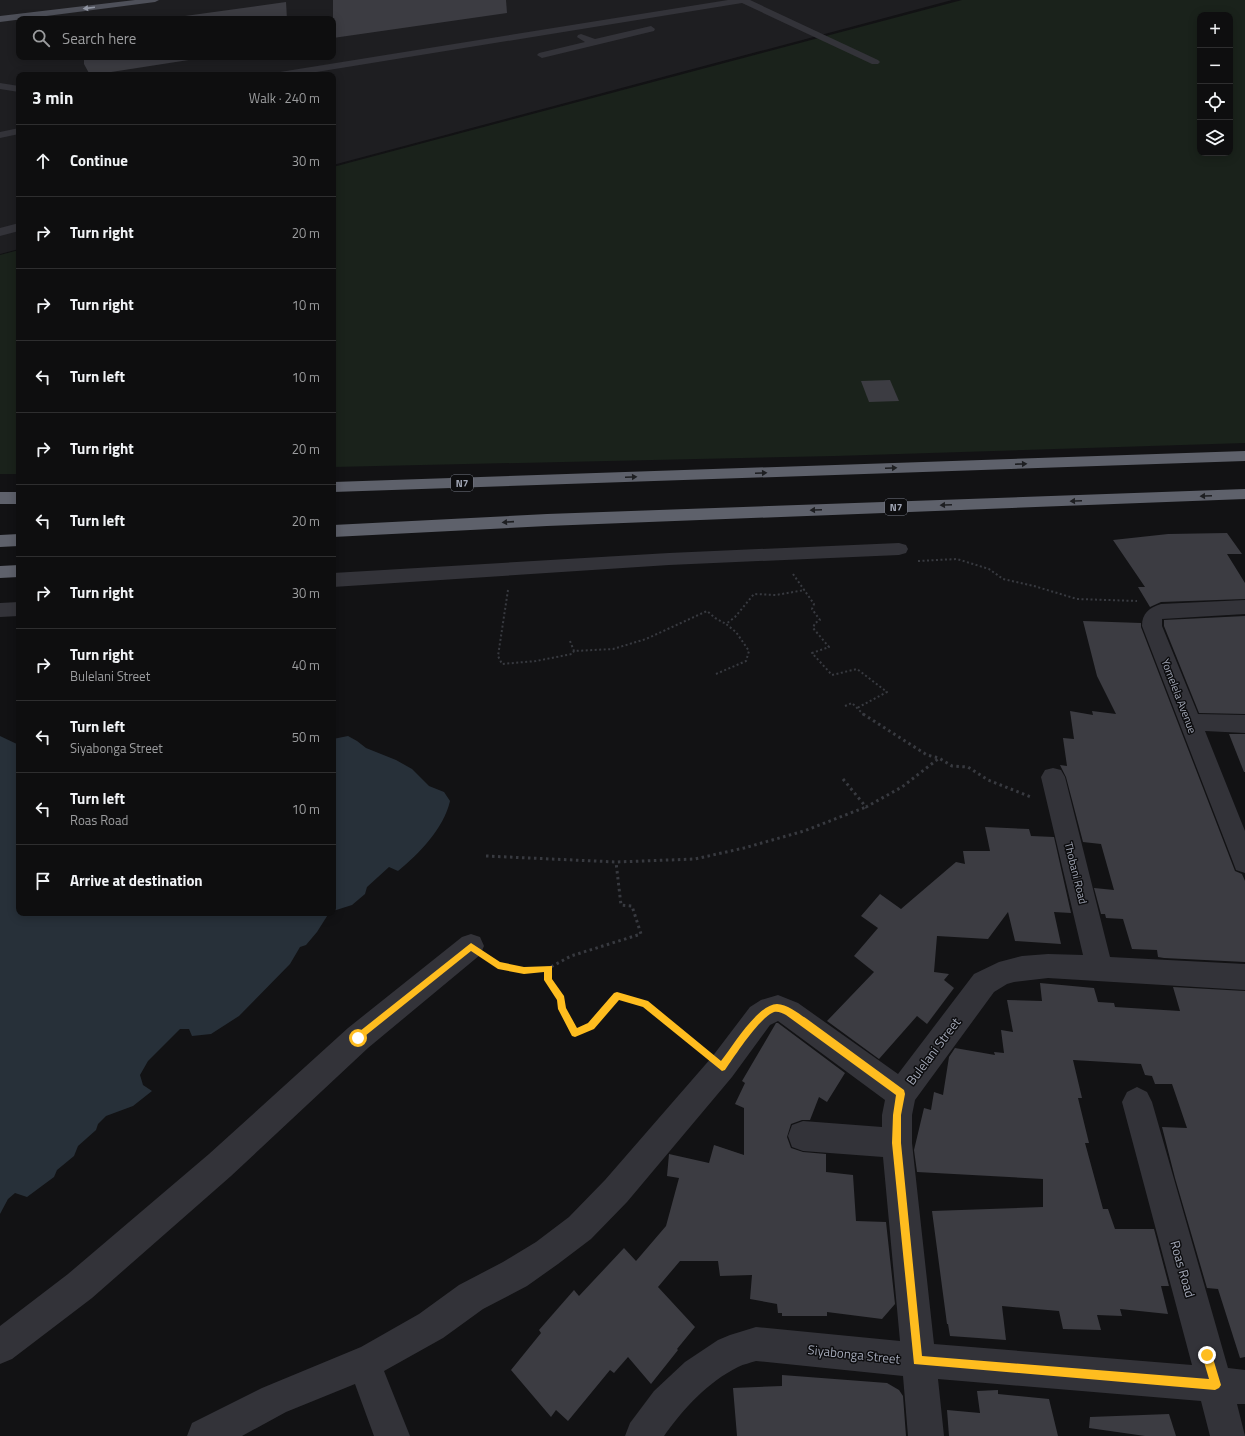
<!DOCTYPE html>
<html lang="en">
<head>
<meta charset="utf-8">
<style>
  :root { --surface:#0e0e0f; --page:#171718; --text:#f1f3f6; --muted:#9b9c9e; --line:#2e2e2f }
  body { margin:0; font-family:"Titillium Web",sans-serif; background:var(--page); color:var(--text) }
  .controls { position:absolute; right:12px; top:12px; display:grid; overflow:hidden; border-radius:8px; box-shadow:0 2px 10px #0003 }
  .controls button { width:36px; height:36px; display:grid; place-items:center; padding:0; border:0; border-bottom:1px solid var(--line); background:var(--surface); color:var(--text); font:20px sans-serif }
  .stop { position:absolute; width:12px; height:12px; margin:-9px; border:3px solid #ffbd1f; border-radius:50%; background:#fff }
  .stop.end { background:#ffbd1f; border-color:#fff; box-shadow:0 1px 4px #0008 }
  .list { margin:0; padding:0; list-style:none }
  h2 { display:flex; justify-content:space-between; align-items:center; height:52px; margin:0; padding:0 16px; font-size:17px }
  h2 small { font-size:13px; font-weight:400; color:var(--muted) }
  .list li { display:grid; grid-template-columns:26px 1fr auto; gap:12px; align-items:center; box-sizing:border-box; height:72px; padding:0 16px; border-top:1px solid var(--line) }
  .list b { display:block; font-size:15px; white-space:nowrap }
  .list p { margin:0; font-size:13px; white-space:nowrap; color:var(--muted) }
  .list em { font-size:13px; font-style:normal; color:var(--muted) }
  .icon { flex:none; width:22px; height:22px; fill:none; stroke:currentColor; stroke-width:2; stroke-linecap:round; stroke-linejoin:round }
  .map { position:relative; flex:none; width:1245px; height:1436px; overflow:hidden }
  .search { position:absolute; background:var(--surface); box-shadow:0 2px 10px #0003; left:16px; top:16px; width:320px; height:44px; display:flex; align-items:center; gap:10px; box-sizing:border-box; padding:0 14px; border-radius:8px; color:var(--muted); font-size:15px }
  .panel { position:absolute; background:var(--surface); box-shadow:0 2px 10px #0003; left:16px; top:72px; width:320px; height:844px; border-radius:8px }
  .map>svg:first-child { display:block }
  .built { fill:#1e1e21; fill-rule:evenodd }
  .green { fill:#1a221b; fill-rule:evenodd }
  .water { fill:#273039 }
  .building { fill:#3c3c42 }
  .lines { fill:none; stroke-linecap:round; stroke-linejoin:round }
  .path-far2 { stroke:#383a40; stroke-width:2; stroke-dasharray:2 2.5; stroke-linecap:butt }
  .path-far1 { stroke:#383a40; stroke-width:3; stroke-dasharray:2.5 3.5; stroke-linecap:butt }
  .path { stroke:#383a40; stroke-width:3.5; stroke-dasharray:3 4.5; stroke-linecap:butt }
  .minor { fill:#333339; fill-rule:evenodd }
  .major { fill:#4e5059; fill-rule:evenodd }
  .highway { fill:#5e616b; fill-rule:evenodd }
  .oneway { fill:#9196a3 }
  .oneway2 { fill:#1d1e21 }
  .route { fill:#ffbd1f }
  .labels { text-anchor:middle; stroke-width:3; stroke-linejoin:round; paint-order:stroke }
  .shield { fill:#0d0d0f; stroke:#757984; stroke-width:1 }
  .shield-label { font-size:10px; font-weight:bold; fill:#a2a7b6 }
  .street-label { font-size:11px; fill:#a2a7b6; stroke:#0d0d0f }
  .near-street-label { font-size:13px; fill:#a2a7b6; stroke:#0d0d0f }
</style>
</head>
<body>
<div class="map">
<svg width="1245" height="1436" viewBox="0 0 1245 1436">
  <rect width="100%" height="100%" fill="#121214"/>
  <path class="built" d="M0,0H952L333,165V75H19V249L0,254ZM19,19H333V57H19Z"/>
  <g class="green">
    <path d="M962,0H1245V443L835,456L333,467V167ZM1200,15H1230V153H1200Z"/>
    <polygon points="19,250 19,474 0,474 0,255"/>
  </g>
  <g class="water">
    <polygon points="0,736 19,745 19,913 329,913 317,932 306,945 300,947 290,964 239,1016 211,1034 192,1036 189,1029 180,1029 148,1061 140,1075 143,1085 152,1091 133,1106 106,1116 98,1124 96,1130 78,1146 74,1156 57,1170 54,1177 27,1197 15,1193 8,1199 0,1214"/>
    <path d="M348,736L357,741L366,748L396,760L412,769L429,786L444,792L450,801C444,828 419,854 398,871L389,867L367,887L365,894L352,905L333,911V739Z"/>
  </g>
  <g class="building">
    <polygon points="333,0 506,0 507,13 333,38"/>
    <polygon points="286,2 287,19 163,19"/>
    <polygon points="84,57 208,57 92,75 90,75 84,64"/>
    <polygon points="890,380 899,401 869,402 861,381"/>
    <polygon points="1227,533 1242,554 1227,554 1245,583 1245,599 1161,602 1150,607 1138,587 1145,587 1113,540 1168,534"/>
    <polygon points="1245,616 1245,714 1199,713 1164,626 1164,620"/>
    <polygon points="1083,621 1141,623 1141,627 1235,871 1242,874 1245,881 1245,962 1164,958 1158,957 1157,950 1132,949 1123,919 1106,918 1105,914 1101,914 1094,888 1114,890 1101,844 1083,842 1066,777 1060,765 1067,766 1063,738 1074,739 1070,711 1093,715 1092,711 1116,714 1097,676"/>
    <polygon points="1229,734 1245,734 1245,772 1244,772"/>
    <polygon points="985,827 1029,829 1031,836 1054,837 1071,913 1054,912 1061,944 1015,941 1008,912 988,939 937,936 934,972 949,974 944,980 954,988 927,1024 917,1016 879,1059 827,1021 874,972 854,956 878,928 861,916 880,894 901,909 956,862 965,864 963,851 990,851"/>
    <polygon points="1040,983 1094,988 1098,1002 1114,1003 1115,1007 1180,1011 1173,987 1245,991 1245,1357 1240,1358 1218,1289 1207,1288 1175,1178 1162,1127 1187,1128 1172,1084 1155,1084 1152,1076 1145,1075 1141,1064 1073,1060 1082,1098 1078,1098 1089,1143 1085,1143 1103,1209 1108,1209 1115,1229 1154,1229 1169,1286 1161,1286 1168,1314 1120,1309 1122,1316 1097,1315 1101,1330 1063,1329 1059,1311 1002,1306 1006,1340 950,1336 948,1324 947,1324 932,1211 1043,1207 1043,1179 917,1172 914,1150 924,1108 931,1110 934,1092 943,1095 949,1057 955,1048 995,1055 994,1052 1004,1053 1001,1030 1013,1032 1007,1000 1042,1001"/>
    <polygon points="776,1023 778,1023 845,1073 827,1102 819,1097 810,1120 802,1120 791,1124 787,1137 791,1148 803,1152 826,1154 826,1172 853,1175 856,1221 886,1222 895,1304 882,1319 827,1312 827,1316 782,1316 782,1313 778,1313 777,1304 750,1299 752,1275 720,1276 718,1261 680,1261 658,1287 695,1327 677,1349 678,1350 651,1384 628,1357 614,1373 610,1370 568,1421 556,1410 551,1417 511,1370 541,1333 539,1330 574,1290 579,1296 624,1248 636,1261 666,1226 679,1178 667,1176 669,1154 709,1163 714,1145 744,1155 744,1108 735,1104 745,1083 742,1081"/>
    <polygon points="782,1375 887,1383 899,1390 903,1396 906,1436 737,1436 733,1388 782,1386"/>
    <polygon points="998,1390 998,1394 1049,1399 1058,1436 949,1436 947,1410 980,1413 977,1391"/>
    <polygon points="1169,1414 1176,1436 1145,1436 1089,1428 1090,1417"/>
  </g>
  <g class="lines">
    <g class="path-far2">
      <polyline points="918,561 957,559 989,569 1003,579 1034,586 1077,599 1137,601"/>
      <polyline points="793,574 814,604 812,609 820,620 815,623 813,628 829,647 812,653 832,675 857,669 887,692 857,708"/>
      <polyline points="508,590 498,656 502,664 536,661 572,654 574,651"/>
      <polyline points="570,641 574,651 613,649 646,639 707,611 715,618 726,624"/>
      <polyline points="716,674 746,661 749,651 736,632 726,624 735,617 754,594 776,595 805,590"/>
      <polyline points="845,706 852,703 864,715"/>
    </g>
    <g class="path-far1">
      <polyline points="863,714 927,755 939,758 952,766 968,767 988,780 1031,797"/>
      <polyline points="843,779 866,807 902,787 938,759"/>
      <polyline points="486,856 616,862 695,859 744,848 804,831 866,807"/>
      <polyline points="493,962 498,965 524,970 549,968 571,956 641,934 632,906 621,905 616,862"/>
      <polyline points="549,968 548,980 561,998 562,1009 574,1032"/>
      <polyline points="578,1032 591,1026 617,996 646,1003 680,1032"/>
    </g>
    <g class="path">
      <polyline points="574,1031 575,1033 580,1031"/>
      <polyline points="679,1031 700,1049"/>
    </g>
    <g class="minor">
      <polygon points="728,0 750,0 878,60 880,62 878,64 872,64 742,3 298,75 275,75 280,72"/>
      <polygon points="651,26 655,29 654,31 542,58 537,55 539,53 585,42 577,37 578,35 581,34 595,39"/>
      <polygon points="0,83 19,86 19,92 0,89"/>
      <polygon points="19,128 19,134 0,138 0,132"/>
      <polygon points="19,223 19,231 0,236 0,228"/>
      <polygon points="899,543 906,545 908,549 906,553 899,555 669,565 333,587 333,573 669,553"/>
      <path d="M1245,600V614L1162,619V626L1198,714L1245,715V733L1205,731L1245,831V873L1236,870L1233,862L1142,626C1142,613 1149,608 1161,604Z"/>
      <polygon points="19,602 19,616 0,617 0,603"/>
      <path d="M1053,768L1061,770L1065,777L1110,957L1245,964V990L1048,978L1014,982L1007,984L994,992L915,1100L912,1115V1143L934,1344L1192,1365L1122,1102L1127,1092L1137,1087L1147,1092L1152,1102L1228,1368L1245,1370V1404H1237L1245,1436H1210L1201,1401L938,1379L944,1436H908L903,1376L756,1361C750,1363 744,1364 738,1367C708,1382 683,1409 664,1436H625L630,1423L654,1391L685,1362L718,1340L730,1335L756,1327L900,1341L883,1157L803,1151L792,1147L788,1136L792,1125L803,1121L882,1127V1115L885,1100L778,1021L770,1025L732,1077L627,1202L591,1239L558,1264L527,1286L483,1309L443,1338L384,1371L410,1436H374L355,1384L286,1412L242,1436H187L192,1423L262,1388L361,1347L419,1314L459,1285L503,1262L536,1242L569,1217L605,1180L712,1057L750,1007L761,1000L778,995L798,1003L898,1074L974,974L999,962L1022,956L1048,954L1083,955L1041,777L1045,770Z"/>
      <polygon points="471,934 480,937 484,946 480,955 368,1048 231,1176 92,1298 12,1359 0,1364 0,1326 68,1274 209,1154 348,1028 462,937"/>
    </g>
    <polygon class="major" points="135,0 159,0 155,2 0,22 0,16"/>
    <g class="highway">
      <polygon points="1245,451 1245,461 333,492 333,482"/>
      <polygon points="1245,489 1245,499 547,526 333,537 333,525 547,514"/>
      <rect x="0" y="492" width="19" height="12"/>
      <polygon points="19,534 19,546 0,547 0,535"/>
      <polygon points="19,565 19,577 0,578 0,566"/>
    </g>
  </g>
  <defs><path id="oneway-solid" d="M-6-.8H1V-3.2L6.5 0L1 3.2V.8H-6Z"/></defs>
  <use class="oneway" href="#oneway-solid" transform="translate(89 8) rotate(173)"/>
  <g class="oneway2">
    <use href="#oneway-solid" transform="translate(1021 464) rotate(-2)"/>
    <use href="#oneway-solid" transform="translate(891 468) rotate(-2)"/>
    <use href="#oneway-solid" transform="translate(761 473) rotate(-2)"/>
    <use href="#oneway-solid" transform="translate(631 477) rotate(-2)"/>
    <use href="#oneway-solid" transform="translate(1206 496) rotate(178)"/>
    <use href="#oneway-solid" transform="translate(1076 501) rotate(178)"/>
    <use href="#oneway-solid" transform="translate(946 505) rotate(178)"/>
    <use href="#oneway-solid" transform="translate(816 510) rotate(178)"/>
    <use href="#oneway-solid" transform="translate(508 522) rotate(176)"/>
  </g>
  <path class="route" d="M471,943L500,962L524,967L552,966V979L564,996L566,1008L577,1028L588,1023L614,993L617,992L648,1001L721,1061C733,1046 757,1005 777,1004C787,1004 799,1014 807,1019L904,1090L905,1094L901,1115V1143L922,1356L1209,1379L1202,1355L1204,1351L1207,1350L1211,1351L1212,1355L1221,1385L1219,1388L1215,1390L914,1364L892,1143L893,1115L896,1095L786,1015C782,1013 778,1011 774,1012C759,1018 735,1056 725,1070L722,1071L643,1007L619,1000L594,1029L575,1037L572,1036L558,1009L557,1000L544,980V972L524,974L498,969L471,951L360,1040H355L353,1038L355,1035Z"/>
  <g class="labels">
    <g class="shield">
      <rect x="451" y="475" width="22" height="16" rx="3"/>
      <rect x="885" y="499" width="22" height="16" rx="3"/>
    </g>
    <g class="shield-label">
      <text x="462" y="487">N7</text>
      <text x="896" y="511">N7</text>
    </g>
    <g class="street-label">
      <text transform="translate(1179 696) rotate(69)" y="4">Yomelela Avenue</text>
      <text transform="translate(1076 873) rotate(76)" y="4">Thobani Road</text>
    </g>
    <g class="near-street-label">
      <text transform="translate(933 1051) rotate(-53)" y="5">Bulelani Street</text>
      <text transform="translate(1183 1269) rotate(74)" y="5">Roas Road</text>
      <text transform="translate(854 1354) rotate(6)" y="5">Siyabonga Street</text>
    </g>
  </g>
</svg>
<div class="controls">
<button>+</button>
<button>−</button>
<button><svg class="icon" aria-label="locate" viewBox="0 0 24 24"><circle cx="12" cy="12" r="6"/><path d="M12 2v4M12 18v4M2 12h4M18 12h4"/></svg></button>
<button><svg class="icon" aria-label="layers" viewBox="0 0 24 24"><path d="M12 4l9 5-9 5-9-5zM3 14l9 5 9-5"/></svg></button>
</div>
<div class="stop" style="left:358px;top:1038px"></div>
<div class="stop end" style="left:1207px;top:1355px"></div>
<div class="search"><svg class="icon" aria-label="search" viewBox="0 0 24 24"><circle cx="10" cy="10" r="6"/><path d="M15 15l6 6"/></svg>Search here</div>
<section class="panel">
<h2>3 min<small>Walk · 240 m</small></h2>
<ul class="list">
<li><svg class="icon" aria-label="ahead" viewBox="0 0 24 24"><path d="M12 20V5M6 11l6-6 6 6"/></svg><div><b>Continue</b></div><em>30 m</em></li>
<li><svg class="icon" aria-label="right" viewBox="0 0 24 24"><path d="M7 20v-9h11M14 6l5 5-5 5"/></svg><div><b>Turn right</b></div><em>20 m</em></li>
<li><svg class="icon" aria-label="right" viewBox="0 0 24 24"><path d="M7 20v-9h11M14 6l5 5-5 5"/></svg><div><b>Turn right</b></div><em>10 m</em></li>
<li><svg class="icon" aria-label="left" viewBox="0 0 24 24"><path d="M17 20v-9H6M10 6l-5 5 5 5"/></svg><div><b>Turn left</b></div><em>10 m</em></li>
<li><svg class="icon" aria-label="right" viewBox="0 0 24 24"><path d="M7 20v-9h11M14 6l5 5-5 5"/></svg><div><b>Turn right</b></div><em>20 m</em></li>
<li><svg class="icon" aria-label="left" viewBox="0 0 24 24"><path d="M17 20v-9H6M10 6l-5 5 5 5"/></svg><div><b>Turn left</b></div><em>20 m</em></li>
<li><svg class="icon" aria-label="right" viewBox="0 0 24 24"><path d="M7 20v-9h11M14 6l5 5-5 5"/></svg><div><b>Turn right</b></div><em>30 m</em></li>
<li><svg class="icon" aria-label="right" viewBox="0 0 24 24"><path d="M7 20v-9h11M14 6l5 5-5 5"/></svg><div><b>Turn right</b><p>Bulelani Street</p></div><em>40 m</em></li>
<li><svg class="icon" aria-label="left" viewBox="0 0 24 24"><path d="M17 20v-9H6M10 6l-5 5 5 5"/></svg><div><b>Turn left</b><p>Siyabonga Street</p></div><em>50 m</em></li>
<li><svg class="icon" aria-label="left" viewBox="0 0 24 24"><path d="M17 20v-9H6M10 6l-5 5 5 5"/></svg><div><b>Turn left</b><p>Roas Road</p></div><em>10 m</em></li>
<li><svg class="icon" aria-label="arrive" viewBox="0 0 24 24"><path d="M6 21V4h12l-3 4 3 4H6"/></svg><div><b>Arrive at destination</b></div></li>
</ul>
</section>
</div>
</body>
</html>
